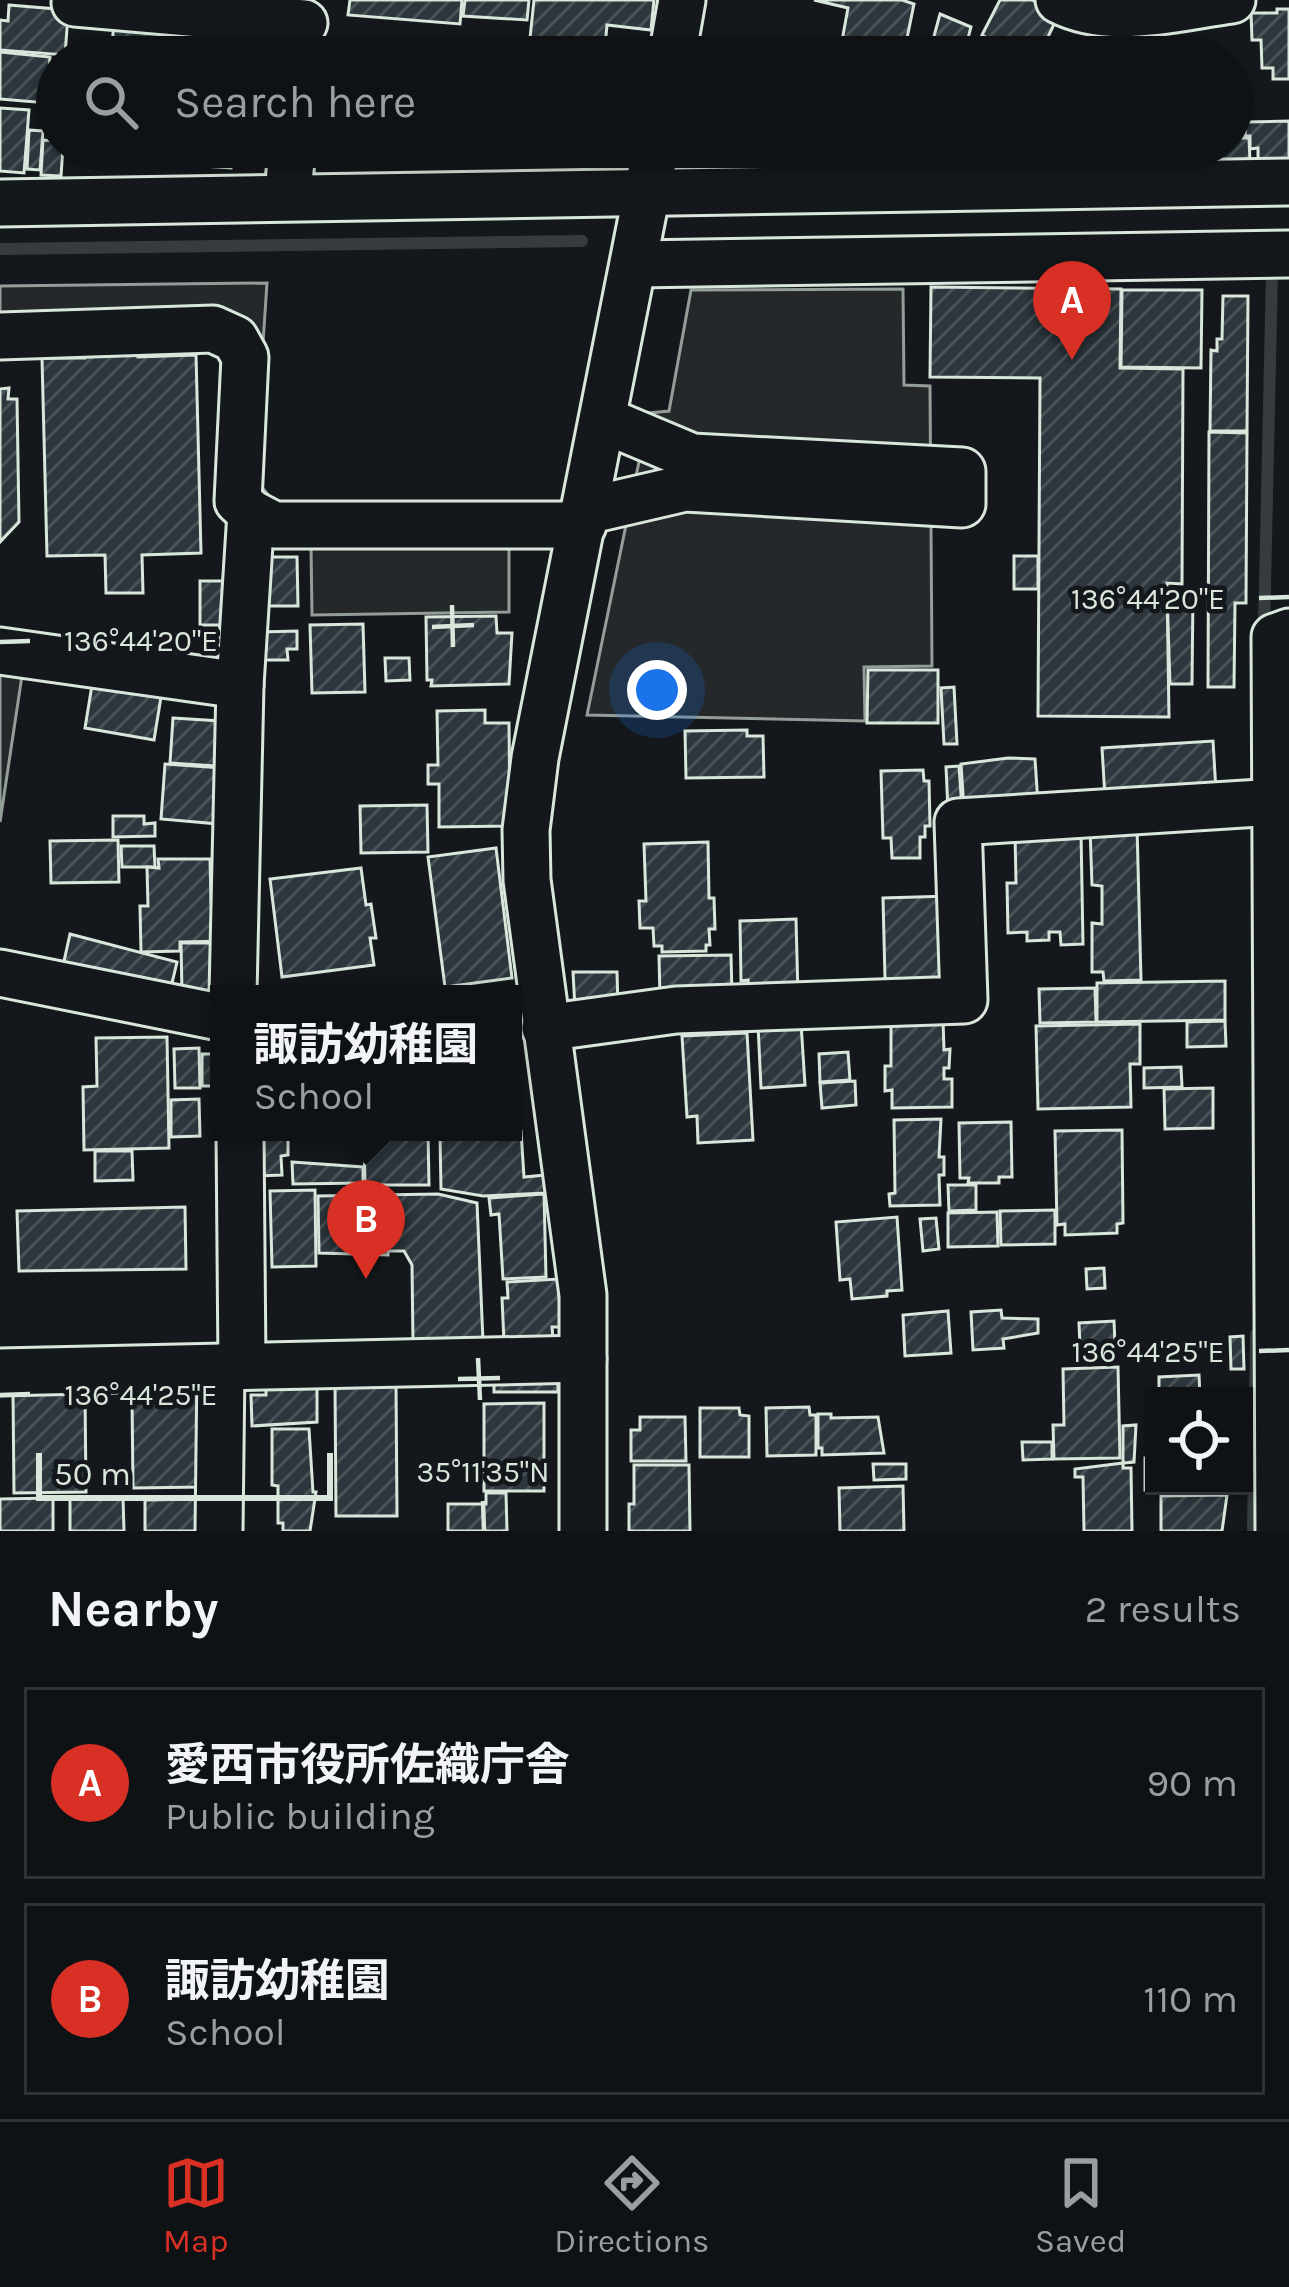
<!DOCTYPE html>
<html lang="en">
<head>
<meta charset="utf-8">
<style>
  :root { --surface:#0f1215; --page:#181b1e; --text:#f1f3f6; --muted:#9b9ea0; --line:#2f3234; --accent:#d93025 }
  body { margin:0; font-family:Karla,"Noto Sans JP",sans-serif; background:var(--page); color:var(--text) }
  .controls { position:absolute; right:36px; bottom:36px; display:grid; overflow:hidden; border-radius:0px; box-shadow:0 3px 9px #0004 }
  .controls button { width:108px; height:108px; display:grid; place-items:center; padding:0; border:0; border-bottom:3px solid var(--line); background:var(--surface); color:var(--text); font:60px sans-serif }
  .scale { position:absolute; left:36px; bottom:30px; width:297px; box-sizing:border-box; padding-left:12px; border:6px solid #d8e6dc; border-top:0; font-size:33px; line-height:42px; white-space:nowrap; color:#d8e6dc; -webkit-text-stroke:9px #14181c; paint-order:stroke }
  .you { position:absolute; left:657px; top:690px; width:42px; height:42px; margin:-30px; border:9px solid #fff; border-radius:50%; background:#1a73e8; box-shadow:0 0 0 18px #1a73e833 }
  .badge { display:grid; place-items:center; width:78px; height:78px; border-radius:50%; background:var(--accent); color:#fff; font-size:39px; font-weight:700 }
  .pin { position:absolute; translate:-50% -99px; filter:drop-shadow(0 3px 6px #0008) }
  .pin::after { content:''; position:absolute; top:63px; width:42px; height:36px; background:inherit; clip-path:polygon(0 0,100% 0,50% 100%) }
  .popup { position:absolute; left:210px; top:985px; width:312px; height:156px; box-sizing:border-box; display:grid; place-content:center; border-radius:0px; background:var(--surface); filter:drop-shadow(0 3px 9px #0005); font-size:39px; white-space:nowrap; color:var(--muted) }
  .popup b { font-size:45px; color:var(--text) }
  .popup::after { content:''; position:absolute; left:50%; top:100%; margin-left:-24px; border:24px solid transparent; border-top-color:var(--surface) }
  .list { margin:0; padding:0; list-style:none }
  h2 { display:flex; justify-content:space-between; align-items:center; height:156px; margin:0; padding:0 48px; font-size:51px }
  h2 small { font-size:39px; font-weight:400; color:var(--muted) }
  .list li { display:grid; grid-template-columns:78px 1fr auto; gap:36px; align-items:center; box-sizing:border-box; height:192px; margin:0 24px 24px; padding:0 24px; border:3px solid var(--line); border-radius:0px }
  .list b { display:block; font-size:45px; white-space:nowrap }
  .list p { margin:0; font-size:39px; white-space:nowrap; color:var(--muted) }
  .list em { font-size:39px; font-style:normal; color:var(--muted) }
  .icon { flex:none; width:66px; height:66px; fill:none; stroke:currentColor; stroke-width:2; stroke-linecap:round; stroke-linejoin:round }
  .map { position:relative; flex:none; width:1289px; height:1531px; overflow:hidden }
  .search { position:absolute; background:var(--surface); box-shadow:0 3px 9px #0004; left:36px; right:36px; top:36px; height:132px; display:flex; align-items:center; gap:30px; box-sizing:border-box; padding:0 42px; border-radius:66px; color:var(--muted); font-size:45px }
  .sheet { height:588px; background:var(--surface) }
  nav { display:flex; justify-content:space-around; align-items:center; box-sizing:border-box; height:168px; border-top:3px solid var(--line); background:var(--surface); font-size:33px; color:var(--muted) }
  nav a { display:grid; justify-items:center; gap:6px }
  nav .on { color:var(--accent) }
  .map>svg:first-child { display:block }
  .parking { fill:#24282b; stroke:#939e99; stroke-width:3 }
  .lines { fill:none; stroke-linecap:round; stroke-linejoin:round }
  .stream { stroke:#363b3e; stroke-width:12 }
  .building { fill:url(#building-hatch); stroke:#d8e6dc; stroke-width:3 }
  .minor-casing { stroke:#d8e6dc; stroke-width:51 }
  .minor { stroke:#14181c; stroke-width:45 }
  .ticks { fill:none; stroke:#d8e6dc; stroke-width:4.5 }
  .ticks-label { font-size:30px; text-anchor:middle; fill:#d8e6dc; stroke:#14181c; stroke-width:9; stroke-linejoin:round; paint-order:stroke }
</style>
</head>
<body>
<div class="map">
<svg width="1289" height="1531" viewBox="0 0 1289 1531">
  <defs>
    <pattern id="building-hatch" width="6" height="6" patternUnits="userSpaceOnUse" patternTransform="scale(3)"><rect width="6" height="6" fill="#2c363c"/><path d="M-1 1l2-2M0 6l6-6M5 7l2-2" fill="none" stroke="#4a5358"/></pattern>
  </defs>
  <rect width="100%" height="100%" fill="#14181c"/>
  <g class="parking">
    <polygon points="267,283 254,478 276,504 509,503 509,612 312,615 311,546 238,536 223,350 0,355 0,286"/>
    <polygon points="903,289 904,385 930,386 932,666 864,667 865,721 587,715 649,413 669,411 691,290"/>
    <polygon points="0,666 23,669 0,822"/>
  </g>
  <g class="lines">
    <g class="stream">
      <polyline points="0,249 582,241"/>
      <polyline points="1264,630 1272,272"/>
      <polyline points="1253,1531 1256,1334"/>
    </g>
  </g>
  <g class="building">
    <polygon points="350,0 462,0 460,24 348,15"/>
    <polygon points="465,0 529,0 527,20 463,16"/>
    <polygon points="534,0 654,0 651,30 607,25 604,57 528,57"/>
    <polygon points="814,0 902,0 914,4 906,43 894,41 891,57 839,57 848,8"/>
    <polygon points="1000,0 1032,0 1059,14 1046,41 1058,47 1053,57 1023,57 982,35"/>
    <polygon points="9,5 56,9 56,15 68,15 65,55 0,50 0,20 8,21"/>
    <polygon points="1277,9 1289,9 1289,79 1273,79 1273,68 1262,68 1261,40 1252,40 1251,13 1277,13"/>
    <polygon points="940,14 971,27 963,57 913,57 916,46 930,51"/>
    <polygon points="114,22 174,30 172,57 111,57"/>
    <polygon points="204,31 264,36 262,57 199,57"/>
    <polygon points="0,52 50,57 47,103 0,99"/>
    <polygon points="0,108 29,110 24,173 0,171"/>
    <polygon points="1289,121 1289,162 1258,163 1258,148 1250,149 1250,136 1245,136 1246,122"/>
    <polygon points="29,130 43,131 40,170 27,169"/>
    <polygon points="1232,138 1249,138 1250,162 1218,162 1218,147 1232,147"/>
    <polygon points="43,140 57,141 57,147 63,147 61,176 41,175"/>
    <polygon points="130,147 174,147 173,162 129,159"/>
    <polygon points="189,147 232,147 231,168 188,165"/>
    <polygon points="519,147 594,147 592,168 517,160"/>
    <polygon points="790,147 874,147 870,168 788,159"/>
    <polygon points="910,147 941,147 936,163 908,156"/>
    <polygon points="978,147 1018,147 1014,162 976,154"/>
    <polygon points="1100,147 1130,151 1129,163 1098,159"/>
    <polygon points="1213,147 1212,156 1205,155 1205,161 1162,162 1162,150 1153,148"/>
    <polygon points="931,287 1121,289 1120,368 1183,369 1182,584 1167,583 1169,717 1038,716 1040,378 930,377"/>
    <polygon points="1122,290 1202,290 1201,368 1121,367"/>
    <polygon points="1223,296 1248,296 1247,431 1210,431 1211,350 1217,351 1217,339 1222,339"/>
    <polygon points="138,351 138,357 196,355 201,553 142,555 143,593 106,593 105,555 47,556 42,358 85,358 85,352"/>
    <polygon points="9,388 8,399 17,399 19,522 0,542 0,389"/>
    <polygon points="1209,432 1247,433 1246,603 1235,603 1234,687 1208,687"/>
    <rect x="1014" y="556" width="24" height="33"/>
    <polygon points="260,557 297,557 298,606 260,606"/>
    <rect x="200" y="581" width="25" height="44"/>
    <polygon points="1167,593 1193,593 1192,684 1170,684"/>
    <polygon points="496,616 497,633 512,633 509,684 431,686 432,680 427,680 426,617"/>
    <polygon points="363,624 365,692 312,693 310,625"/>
    <polygon points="297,631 297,649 287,649 288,660 261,660 260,632"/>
    <polygon points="385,658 409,658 410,680 386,681"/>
    <polygon points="868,670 938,670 938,723 867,723"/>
    <polygon points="92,685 161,697 154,740 85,728"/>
    <polygon points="954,687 957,744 944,744 941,688"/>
    <polygon points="485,710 485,723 509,723 510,826 439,827 439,784 428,784 428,765 438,765 437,711"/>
    <polygon points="173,718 220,721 216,766 170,763"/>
    <polygon points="747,730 747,736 763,736 764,777 686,778 685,731"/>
    <polygon points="1213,741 1216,791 1105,797 1102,748"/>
    <polygon points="1008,758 1035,759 1038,804 964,809 961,764"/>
    <polygon points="165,764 223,768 219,824 161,819"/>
    <polygon points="959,766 962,809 948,810 946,767"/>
    <polygon points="923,770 924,781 929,781 930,826 925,826 925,837 920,837 920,858 892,858 891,838 883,838 881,771"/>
    <polygon points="427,805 428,852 361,853 360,806"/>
    <polygon points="113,816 144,816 144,824 155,823 155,836 113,837"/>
    <polygon points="1137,827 1141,980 1104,981 1103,972 1092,972 1092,923 1102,924 1102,886 1092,885 1090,828"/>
    <polygon points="1081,832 1083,944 1061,945 1060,932 1049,932 1049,940 1027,941 1027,932 1008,933 1007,883 1016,883 1015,833"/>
    <polygon points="118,840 119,882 51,883 50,841"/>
    <polygon points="708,842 709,898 714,898 715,929 709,929 710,945 706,945 706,951 662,952 662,946 654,946 653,928 640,928 639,901 646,901 644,844"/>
    <polygon points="121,846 154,846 155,867 122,867"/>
    <polygon points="496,848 512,978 445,987 428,857"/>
    <polygon points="158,859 210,859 211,902 227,902 227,941 180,942 180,951 141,952 140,906 148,906 147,867 159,868"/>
    <polygon points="361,868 366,905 371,904 376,938 370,938 374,965 282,977 270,879"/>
    <polygon points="950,896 952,978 939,978 939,987 912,988 912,979 885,979 883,898"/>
    <polygon points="796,919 798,996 749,997 748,980 741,981 740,921"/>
    <polygon points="70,934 177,962 168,1000 61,975"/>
    <polygon points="181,943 226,943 227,991 182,992"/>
    <polygon points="731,955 732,995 660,997 659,956"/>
    <polygon points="573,972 617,972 618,1007 575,1008"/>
    <polygon points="1225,981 1225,1020 1097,1022 1097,983"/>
    <polygon points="1095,988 1096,1022 1040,1023 1039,989"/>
    <polygon points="891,1019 943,1019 944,1050 950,1049 949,1068 944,1068 944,1079 952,1079 952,1107 892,1108 892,1090 885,1091 885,1066 891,1066"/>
    <polygon points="1225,1021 1226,1046 1187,1047 1187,1022"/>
    <polygon points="801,1023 805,1085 761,1088 758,1025"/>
    <polygon points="1140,1024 1140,1064 1130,1064 1131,1107 1038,1109 1036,1026"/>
    <polygon points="747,1033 753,1140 698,1143 697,1116 687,1117 682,1036"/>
    <polygon points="167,1037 169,1148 84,1150 83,1087 97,1086 96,1038"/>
    <polygon points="199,1048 200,1088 175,1088 174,1049"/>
    <polygon points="848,1052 850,1080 820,1082 819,1054"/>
    <rect x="202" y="1054" width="17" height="32"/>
    <polygon points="1181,1067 1182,1087 1144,1088 1144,1068"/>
    <polygon points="855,1081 856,1105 822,1108 820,1083"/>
    <polygon points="1213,1088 1213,1128 1165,1129 1164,1089"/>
    <polygon points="199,1099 200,1136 171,1137 171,1100"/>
    <polygon points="941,1119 939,1157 944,1157 944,1175 939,1175 940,1205 890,1206 889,1194 895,1193 894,1120"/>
    <polygon points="1011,1122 1012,1177 999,1177 999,1183 968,1183 969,1178 960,1178 959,1123"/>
    <polygon points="1122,1130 1123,1223 1117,1224 1117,1233 1065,1235 1065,1224 1057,1225 1055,1131"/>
    <polygon points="521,1131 524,1177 546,1175 547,1193 483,1196 441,1189 440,1136"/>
    <polygon points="256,1132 299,1132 299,1138 288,1138 288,1155 281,1156 282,1175 257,1176"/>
    <polygon points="364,1132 428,1132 429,1185 365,1185"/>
    <polygon points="95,1151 132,1151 133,1180 95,1181"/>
    <polygon points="292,1162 363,1167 363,1183 293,1184"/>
    <polygon points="948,1185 976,1185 976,1210 949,1211"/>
    <polygon points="315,1190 316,1266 272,1267 270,1191"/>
    <polygon points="438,1194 477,1203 483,1341 413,1343 412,1265 404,1251 388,1251 388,1255 319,1253 318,1196"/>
    <polygon points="544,1194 546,1277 503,1279 499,1214 491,1215 489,1198"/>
    <polygon points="185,1207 186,1269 19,1271 17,1211"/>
    <polygon points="1055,1210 1055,1244 1001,1245 1000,1211"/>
    <polygon points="997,1212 998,1246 948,1247 948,1213"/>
    <polygon points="897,1217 902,1290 887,1291 887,1296 852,1299 850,1279 840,1280 836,1222"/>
    <polygon points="936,1218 939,1249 923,1251 920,1219"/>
    <polygon points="1104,1268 1105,1288 1087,1289 1086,1269"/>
    <polygon points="558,1279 561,1327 552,1327 554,1351 504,1342 502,1298 508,1298 507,1282"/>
    <polygon points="1001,1310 1002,1318 1038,1319 1038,1333 1003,1339 1004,1348 973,1350 971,1312"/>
    <polygon points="948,1311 951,1353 905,1356 903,1315"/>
    <polygon points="1114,1321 1115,1344 1080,1346 1079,1323"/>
    <polygon points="1243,1336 1244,1369 1231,1369 1230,1337"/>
    <polygon points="1118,1367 1120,1458 1054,1459 1053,1425 1064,1425 1063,1369"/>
    <rect x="494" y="1374" width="64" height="18"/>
    <polygon points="1199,1375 1200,1396 1159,1396 1159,1377"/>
    <polygon points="266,1379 317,1379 317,1422 252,1426 251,1395 266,1395"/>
    <polygon points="126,1385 201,1385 202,1487 133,1488 132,1397 126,1398"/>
    <polygon points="335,1385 396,1385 397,1516 336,1516"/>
    <polygon points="85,1392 86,1492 14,1493 13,1393"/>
    <polygon points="544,1403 544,1491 484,1491 484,1404"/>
    <polygon points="809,1407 810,1415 816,1415 816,1455 767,1456 766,1408"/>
    <polygon points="700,1408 739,1408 740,1415 749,1416 749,1457 700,1457"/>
    <polygon points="818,1414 831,1414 831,1418 878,1417 884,1453 822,1455 822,1448 818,1448"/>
    <polygon points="640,1417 685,1417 686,1461 631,1461 631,1430 640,1430"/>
    <polygon points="1136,1425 1134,1462 1123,1463 1123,1426"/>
    <polygon points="272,1429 309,1429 313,1492 316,1492 310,1531 283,1531 283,1523 278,1523 278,1486 272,1485"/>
    <polygon points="1022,1442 1052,1442 1052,1459 1023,1460"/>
    <polygon points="1145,1458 1154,1458 1154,1486 1215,1488 1193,1492 1145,1490"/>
    <polygon points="1123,1463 1123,1468 1131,1468 1132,1531 1084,1531 1083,1477 1075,1477 1075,1469"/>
    <polygon points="873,1464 906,1464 906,1479 874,1480"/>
    <polygon points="634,1465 689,1465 690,1531 629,1531 629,1504 634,1504"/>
    <polygon points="903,1486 904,1531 840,1531 839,1488"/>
    <polygon points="486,1493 506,1493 507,1531 448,1531 448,1504 486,1504"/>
    <polygon points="1227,1495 1222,1531 1161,1531 1161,1496"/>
    <polygon points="123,1497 124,1531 70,1531 70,1498"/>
    <polygon points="53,1498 53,1531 0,1531 0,1499"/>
    <polygon points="199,1499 199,1531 145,1531 145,1500"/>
  </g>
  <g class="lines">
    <g class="minor-casing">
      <g id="minor">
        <path d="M1059,0C1111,27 1178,7 1232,0"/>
        <polyline points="75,3 304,23"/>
        <polyline points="672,57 682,0"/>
        <polyline points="288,196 292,147"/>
        <polyline points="0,203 1289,182"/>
        <polyline points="635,264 1289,254"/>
        <polyline points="0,336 213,329 235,339 245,357 238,501 251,513 274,525 583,525"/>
        <polyline points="586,511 685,488 962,504 962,471 692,457 604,420"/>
        <polyline points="0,651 240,685 233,994"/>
        <polyline points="240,685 251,513"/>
        <polyline points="0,973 219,1017"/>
        <polyline points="545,1028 676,1010 964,1000 958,822 1276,802"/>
        <polyline points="240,1132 242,1366"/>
        <polyline points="0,1372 583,1359"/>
        <polyline points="219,1531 221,1367"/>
        <polyline points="583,1531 583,1295 527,880 526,830 535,758 656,147"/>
        <polyline points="1279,1531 1275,637 1289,632"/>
      </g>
    </g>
    <use href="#minor" class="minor"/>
  </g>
  <path class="ticks" d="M1259,598L1289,597M452,605L453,647M432,627L474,625M0,642L30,641M1259,1351L1289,1350M478,1358L480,1400M458,1379L500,1378M0,1395L30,1394M483,1501L484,1531"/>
  <g class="ticks-label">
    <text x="1148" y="609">136°44'20"E</text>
    <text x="141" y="651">136°44'20"E</text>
    <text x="1148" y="1362">136°44'25"E</text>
    <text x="141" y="1405">136°44'25"E</text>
    <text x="483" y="1482">35°11'35"N</text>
  </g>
</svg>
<div class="controls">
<button><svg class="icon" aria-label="locate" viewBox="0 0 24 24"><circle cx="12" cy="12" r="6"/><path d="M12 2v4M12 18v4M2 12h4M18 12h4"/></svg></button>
</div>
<div class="scale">50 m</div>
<div class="you"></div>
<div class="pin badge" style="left:1072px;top:360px">A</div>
<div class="pin badge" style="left:366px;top:1279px">B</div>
<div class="popup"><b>諏訪幼稚園</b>School</div>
<div class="search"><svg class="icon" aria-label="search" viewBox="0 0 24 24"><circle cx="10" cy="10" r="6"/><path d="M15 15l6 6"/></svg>Search here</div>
</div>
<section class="sheet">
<h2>Nearby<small>2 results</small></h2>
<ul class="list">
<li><span class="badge">A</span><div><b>愛西市役所佐織庁舎</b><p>Public building</p></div><em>90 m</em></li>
<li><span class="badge">B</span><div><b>諏訪幼稚園</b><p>School</p></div><em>110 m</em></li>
</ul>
</section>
<nav>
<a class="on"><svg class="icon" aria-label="map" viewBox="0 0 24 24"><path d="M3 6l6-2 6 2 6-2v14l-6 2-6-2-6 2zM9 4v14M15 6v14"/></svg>Map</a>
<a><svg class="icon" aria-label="directions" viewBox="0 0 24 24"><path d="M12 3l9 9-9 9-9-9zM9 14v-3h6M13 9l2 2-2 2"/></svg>Directions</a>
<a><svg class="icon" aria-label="saved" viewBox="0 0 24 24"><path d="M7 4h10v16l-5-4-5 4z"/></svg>Saved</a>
</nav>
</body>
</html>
